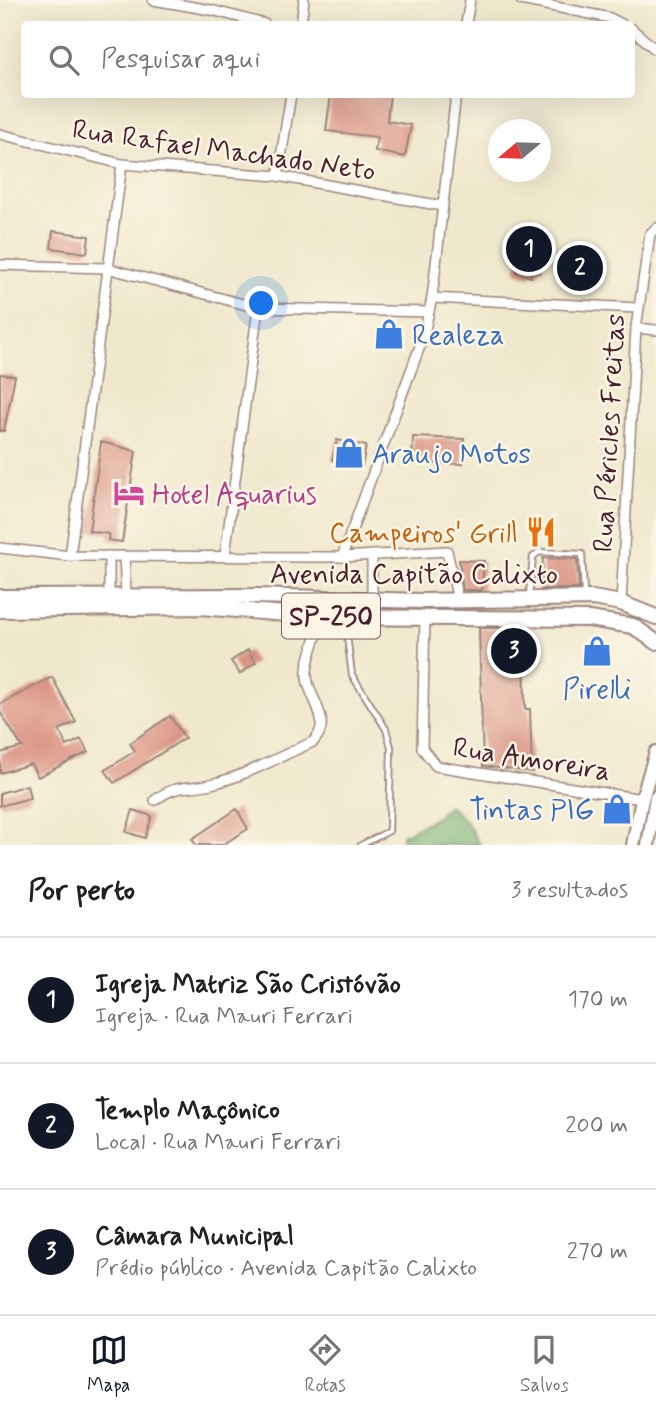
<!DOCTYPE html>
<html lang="pt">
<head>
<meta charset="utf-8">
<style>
  :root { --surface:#fff; --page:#f6f6f6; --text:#202124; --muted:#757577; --line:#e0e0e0; --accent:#111827 }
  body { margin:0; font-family:Mynerve,sans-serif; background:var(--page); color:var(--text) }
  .compass { position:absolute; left:488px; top:119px; width:63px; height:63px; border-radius:50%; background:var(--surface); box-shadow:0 7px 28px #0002; rotate:251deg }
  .you { position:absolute; left:262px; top:304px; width:24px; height:24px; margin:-18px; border:5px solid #fff; border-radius:50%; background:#1a73e8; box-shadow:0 0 0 10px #1a73e833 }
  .badge { display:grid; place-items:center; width:46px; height:46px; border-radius:50%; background:var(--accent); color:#fff; font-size:23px; font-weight:700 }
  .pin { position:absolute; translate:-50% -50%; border:4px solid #fff; box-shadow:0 2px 7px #0006 }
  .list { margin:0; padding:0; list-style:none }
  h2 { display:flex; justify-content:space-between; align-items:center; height:91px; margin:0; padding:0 28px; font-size:30px }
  h2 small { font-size:23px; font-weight:400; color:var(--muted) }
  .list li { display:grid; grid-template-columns:46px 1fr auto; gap:21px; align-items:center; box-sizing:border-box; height:126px; padding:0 28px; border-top:2px solid var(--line) }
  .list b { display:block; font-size:26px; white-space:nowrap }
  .list p { margin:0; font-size:23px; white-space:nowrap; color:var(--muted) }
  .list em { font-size:23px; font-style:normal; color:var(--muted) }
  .icon { flex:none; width:38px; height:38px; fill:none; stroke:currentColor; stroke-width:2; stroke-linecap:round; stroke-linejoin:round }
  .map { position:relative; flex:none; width:656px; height:845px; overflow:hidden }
  .search { position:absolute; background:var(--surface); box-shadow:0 7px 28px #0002; left:21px; right:21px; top:21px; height:77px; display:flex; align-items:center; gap:18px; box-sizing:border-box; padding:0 24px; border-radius:7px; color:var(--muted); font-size:26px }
  .sheet { height:469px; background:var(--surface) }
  nav { display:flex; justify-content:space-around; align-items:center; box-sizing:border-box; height:98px; border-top:2px solid var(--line); background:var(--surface); font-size:19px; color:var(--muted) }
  nav a { display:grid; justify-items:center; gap:4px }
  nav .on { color:var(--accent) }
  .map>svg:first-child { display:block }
  .forest { fill:#71ae6e; stroke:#5e664c; stroke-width:2 }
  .building { fill:#da9382 }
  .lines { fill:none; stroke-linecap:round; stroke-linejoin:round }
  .lane-casing { stroke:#9c847c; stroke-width:8 }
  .street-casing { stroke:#9c847c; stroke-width:12 }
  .secondary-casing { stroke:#9c847c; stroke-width:16 }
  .primary-casing { stroke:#9c847c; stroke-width:18 }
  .lane { stroke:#fff; stroke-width:4.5 }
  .street { stroke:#fff; stroke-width:9 }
  .secondary { stroke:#fff; stroke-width:12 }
  .primary { stroke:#fff; stroke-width:14 }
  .labels { text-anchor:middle; stroke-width:5; stroke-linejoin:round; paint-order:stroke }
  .shield { fill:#fcf5e5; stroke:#7f5f63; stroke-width:2 }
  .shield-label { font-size:26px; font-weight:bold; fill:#4a1f2b }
  .street-label { font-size:28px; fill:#4a1f2b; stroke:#fcf5e5 }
  .shop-label { font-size:28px; fill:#366cbe; stroke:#fcf5e5; text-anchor:start }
  .hotel-label { font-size:28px; fill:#b23c85; stroke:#fcf5e5; text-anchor:start }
  .food-label { font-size:28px; fill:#c56008; stroke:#fcf5e5; text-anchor:end }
</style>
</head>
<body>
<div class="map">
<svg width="656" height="845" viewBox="0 0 656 845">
  <rect width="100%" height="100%" fill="#fcf5e5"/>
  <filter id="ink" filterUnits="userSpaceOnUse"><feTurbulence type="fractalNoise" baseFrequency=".0143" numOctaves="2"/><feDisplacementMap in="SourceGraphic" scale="14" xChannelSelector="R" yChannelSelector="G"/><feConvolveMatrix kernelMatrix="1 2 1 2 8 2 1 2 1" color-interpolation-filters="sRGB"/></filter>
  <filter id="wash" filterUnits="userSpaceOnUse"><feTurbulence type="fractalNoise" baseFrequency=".00686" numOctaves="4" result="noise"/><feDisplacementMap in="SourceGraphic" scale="28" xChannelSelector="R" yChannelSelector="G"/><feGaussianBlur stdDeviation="1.57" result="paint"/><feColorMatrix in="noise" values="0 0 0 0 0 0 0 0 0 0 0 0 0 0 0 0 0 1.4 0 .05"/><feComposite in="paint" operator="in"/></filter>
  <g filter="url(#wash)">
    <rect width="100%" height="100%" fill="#efe8cc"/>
    <polygon class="forest" points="448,805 465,820 480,845 403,845 402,835 437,817"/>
    <g id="blocks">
      <g class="building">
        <polygon points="331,94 390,94 387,121 411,125 405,157 375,151 377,137 326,131"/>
        <polygon points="519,226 542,227 539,273 531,272 531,277 516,272"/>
        <polygon points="53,231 89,236 87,253 51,248"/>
        <rect x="571" y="251" width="17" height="34"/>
        <polygon points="0,374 15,376 4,431 0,431"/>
        <polygon points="413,437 464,439 463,464 412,463"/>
        <polygon points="337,440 366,446 362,466 332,460"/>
        <polygon points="101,442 136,451 122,542 108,540 109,534 89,531"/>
        <polygon points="543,558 577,559 579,589 541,589"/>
        <polygon points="459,560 484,561 482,590 463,590"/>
        <polygon points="479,628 524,628 525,709 530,709 532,772 483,766"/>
        <polygon points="248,650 256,662 240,674 231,661"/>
        <polygon points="52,677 76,722 59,730 67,746 81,739 88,752 38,777 31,764 0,773 0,753 22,747 0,712 0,704"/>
        <polygon points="170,716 185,738 114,783 105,770 135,751 130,743"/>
        <polygon points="27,785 30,798 0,806 0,793"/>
        <polygon points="237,809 248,829 222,845 196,845 192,839"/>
        <polygon points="133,810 152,816 145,838 126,832"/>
      </g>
    </g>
  </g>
  <g filter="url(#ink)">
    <use href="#blocks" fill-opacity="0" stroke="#9c847c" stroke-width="2"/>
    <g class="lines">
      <g class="lane-casing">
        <g id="lane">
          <polyline points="529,596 533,557 539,552 582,554 584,594"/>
          <polyline points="345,620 352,675 386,729 391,747 389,831 361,845"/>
        </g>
      </g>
      <g class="street-casing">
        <g id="street">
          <polyline points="153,0 211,10 265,24"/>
          <polyline points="521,0 610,18 622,24"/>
          <polyline points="301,24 304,0"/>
          <polyline points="466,24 470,0"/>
          <polyline points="632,29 656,50"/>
          <polyline points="0,134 122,164 278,176 442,206"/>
          <polyline points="278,176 291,94"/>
          <polyline points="0,265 107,268 258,308 429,312"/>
          <polyline points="432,298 638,308"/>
          <polyline points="636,328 656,330"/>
          <polyline points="0,548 70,556 342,557 447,551 458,600"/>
          <polyline points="225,555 258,308"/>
          <polyline points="372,555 372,599"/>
          <polyline points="70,556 122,164"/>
          <polyline points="124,556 126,595"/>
          <polyline points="342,557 423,338 432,298 456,94"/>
          <polyline points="109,596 109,556"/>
          <polyline points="621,603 636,328 650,234 656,228"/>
          <polyline points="425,616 422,748 436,766 642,799"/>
          <path d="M155,800C178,783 186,790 211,784C246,776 280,756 313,742C336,718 304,696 307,670C309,653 318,633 323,617"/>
        </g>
      </g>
      <g class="secondary-casing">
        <g id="secondary">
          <polyline points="633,845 642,799 656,752"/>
          <polyline points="648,845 656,797"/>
        </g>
      </g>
      <g class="primary-casing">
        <g id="primary">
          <polyline points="0,597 256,596 422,601 593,598 621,603 656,617"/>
          <polyline points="0,610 200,607 323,617 589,619 633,626 656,642"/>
        </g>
      </g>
      <use href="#lane" class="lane"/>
      <use href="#street" class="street"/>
      <use href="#secondary" class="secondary"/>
      <use href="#primary" class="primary"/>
    </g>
  </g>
  <defs>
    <g id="shop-bare" transform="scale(2.415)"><path d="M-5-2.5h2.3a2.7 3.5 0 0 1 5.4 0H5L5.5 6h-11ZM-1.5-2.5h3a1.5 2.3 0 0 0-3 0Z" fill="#3f7fe0" stroke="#fcf5e5" stroke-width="2.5" paint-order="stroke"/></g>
    <g id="hotel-bare" transform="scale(2.415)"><path d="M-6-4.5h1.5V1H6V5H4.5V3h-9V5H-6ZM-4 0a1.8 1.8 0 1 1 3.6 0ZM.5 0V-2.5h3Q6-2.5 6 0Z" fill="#d1479c" stroke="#fcf5e5" stroke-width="2.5" paint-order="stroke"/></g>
    <g id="restaurant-bare" transform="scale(2.415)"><path d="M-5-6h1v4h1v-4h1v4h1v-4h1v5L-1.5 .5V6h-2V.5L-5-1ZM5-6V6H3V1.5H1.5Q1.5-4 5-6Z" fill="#e8710a" stroke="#fcf5e5" stroke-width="2.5" paint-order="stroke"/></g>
  </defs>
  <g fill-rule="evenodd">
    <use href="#shop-bare" x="389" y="334"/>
    <use href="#shop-bare" x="349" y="453"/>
    <use href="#hotel-bare" x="129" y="493"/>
    <use href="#restaurant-bare" x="541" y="532"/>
    <use href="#shop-bare" x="597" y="651"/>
    <use href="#shop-bare" x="617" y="809"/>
  </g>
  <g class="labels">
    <rect class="shield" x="282" y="593.5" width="98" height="45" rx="5"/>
    <g class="shield-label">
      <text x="331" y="625">SP-250</text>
    </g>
    <g class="street-label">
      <text transform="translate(224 149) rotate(8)" y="10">Rua Rafael Machado Neto</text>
      <text transform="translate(608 433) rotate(-87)" y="10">Rua Péricles Freitas</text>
      <text x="414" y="583">Avenida Capitão Calixto</text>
      <text transform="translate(532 758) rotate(9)" y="10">Rua Amoreira</text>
    </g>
    <g class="shop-label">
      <text x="412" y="344">Realeza</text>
      <text x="372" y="463">Araujo Motos</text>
      <text x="597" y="698" text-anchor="middle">Pirelli</text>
      <text x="594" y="819" text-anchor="end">Tintas PIG</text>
    </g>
    <g class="hotel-label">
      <text x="152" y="503">Hotel Aquarius</text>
    </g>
    <g class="food-label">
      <text x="518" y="542">Campeiros' Grill</text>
    </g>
  </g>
</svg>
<svg class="compass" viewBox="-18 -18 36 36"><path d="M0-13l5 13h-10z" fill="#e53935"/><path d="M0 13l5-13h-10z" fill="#757577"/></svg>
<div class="you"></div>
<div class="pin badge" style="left:529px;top:249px">1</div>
<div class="pin badge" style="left:580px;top:268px">2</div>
<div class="pin badge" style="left:514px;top:651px">3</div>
<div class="search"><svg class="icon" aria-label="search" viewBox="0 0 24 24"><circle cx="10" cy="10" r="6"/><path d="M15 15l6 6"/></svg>Pesquisar aqui</div>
</div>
<section class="sheet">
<h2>Por perto<small>3 resultados</small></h2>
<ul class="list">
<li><span class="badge">1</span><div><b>Igreja Matriz São Cristóvão</b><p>Igreja · Rua Mauri Ferrari</p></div><em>170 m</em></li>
<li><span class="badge">2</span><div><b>Templo Maçônico</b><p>Local · Rua Mauri Ferrari</p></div><em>200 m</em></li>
<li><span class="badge">3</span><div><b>Câmara Municipal</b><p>Prédio público · Avenida Capitão Calixto</p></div><em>270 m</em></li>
</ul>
</section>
<nav>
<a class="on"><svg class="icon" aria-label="map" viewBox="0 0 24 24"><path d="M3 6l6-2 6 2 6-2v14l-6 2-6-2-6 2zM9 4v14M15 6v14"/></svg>Mapa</a>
<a><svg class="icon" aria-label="directions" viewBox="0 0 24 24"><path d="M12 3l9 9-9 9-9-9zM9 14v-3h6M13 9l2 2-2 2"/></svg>Rotas</a>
<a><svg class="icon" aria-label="saved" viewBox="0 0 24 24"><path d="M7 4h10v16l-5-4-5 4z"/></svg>Salvos</a>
</nav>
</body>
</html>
